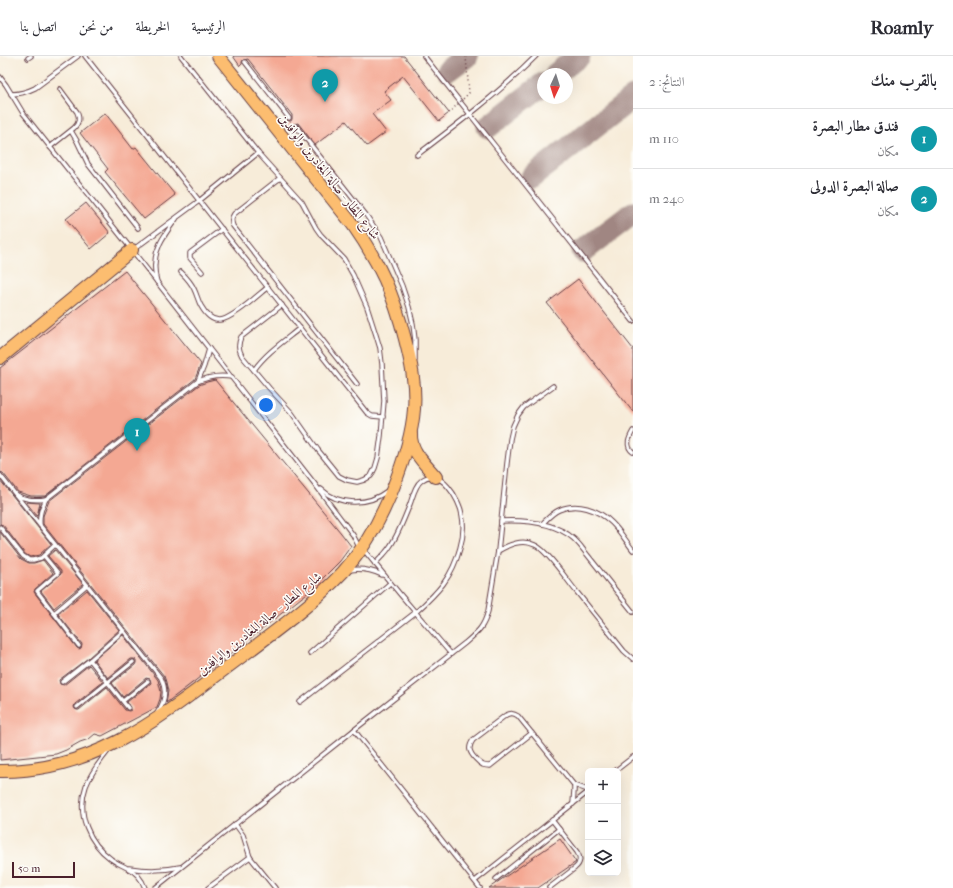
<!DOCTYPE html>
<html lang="ar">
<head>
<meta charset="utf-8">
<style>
  :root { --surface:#fff; --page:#f7f7f7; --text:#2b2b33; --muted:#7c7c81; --line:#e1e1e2; --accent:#b5179e }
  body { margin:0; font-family:"IM FELL French Canon",Amiri,serif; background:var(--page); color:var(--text); direction:rtl }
  .controls { position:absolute; right:12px; bottom:12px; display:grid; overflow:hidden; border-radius:6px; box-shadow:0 4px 16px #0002 }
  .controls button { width:36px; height:36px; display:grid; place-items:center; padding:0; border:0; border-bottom:1px solid var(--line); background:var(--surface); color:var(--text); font:20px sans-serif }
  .compass { position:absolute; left:537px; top:12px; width:36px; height:36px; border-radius:50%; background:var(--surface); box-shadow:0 4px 16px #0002; rotate:184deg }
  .scale { position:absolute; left:12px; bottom:10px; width:63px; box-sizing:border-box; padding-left:4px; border:2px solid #4a1f2b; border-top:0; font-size:11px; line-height:14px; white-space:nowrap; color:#4a1f2b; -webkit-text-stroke:3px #fdfcf7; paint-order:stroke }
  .you { position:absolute; left:266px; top:349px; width:14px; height:14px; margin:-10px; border:3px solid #fff; border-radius:50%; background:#1a73e8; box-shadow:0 0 0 6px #1a73e833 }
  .badge { display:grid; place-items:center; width:26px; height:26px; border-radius:50%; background:var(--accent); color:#fff; font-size:13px; font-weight:700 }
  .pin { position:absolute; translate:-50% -33px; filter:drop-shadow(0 1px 2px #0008) }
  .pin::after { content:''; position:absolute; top:21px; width:14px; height:12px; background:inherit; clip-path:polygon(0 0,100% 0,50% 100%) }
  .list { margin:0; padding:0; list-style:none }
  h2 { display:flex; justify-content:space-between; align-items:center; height:52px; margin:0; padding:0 16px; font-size:17px }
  h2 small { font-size:13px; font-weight:400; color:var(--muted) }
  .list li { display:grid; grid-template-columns:26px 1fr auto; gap:12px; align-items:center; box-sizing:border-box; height:60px; padding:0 16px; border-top:1px solid var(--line) }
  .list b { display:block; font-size:15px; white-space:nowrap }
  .list p { margin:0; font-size:13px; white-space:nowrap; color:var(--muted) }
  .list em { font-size:13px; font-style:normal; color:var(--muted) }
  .icon { flex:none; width:22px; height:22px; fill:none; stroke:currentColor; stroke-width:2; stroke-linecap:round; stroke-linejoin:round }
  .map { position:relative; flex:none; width:633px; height:832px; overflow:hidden; direction:ltr }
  header { display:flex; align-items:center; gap:24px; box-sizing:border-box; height:56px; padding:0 20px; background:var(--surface); border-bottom:1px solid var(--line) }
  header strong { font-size:19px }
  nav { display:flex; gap:22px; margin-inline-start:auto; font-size:14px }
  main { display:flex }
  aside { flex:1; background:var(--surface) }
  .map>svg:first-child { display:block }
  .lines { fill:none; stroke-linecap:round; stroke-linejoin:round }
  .taxiway { stroke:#a08682; stroke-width:23 }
  .building { fill:#f4a893 }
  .service-casing { stroke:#643e45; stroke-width:5.5 }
  .trunk-casing { stroke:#643e45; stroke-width:14 }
  .service { stroke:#fff; stroke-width:3.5 }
  .trunk { stroke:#fcbd6f; stroke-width:12 }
  .path-bridge { stroke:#643e45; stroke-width:1.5; stroke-dasharray:1 3; stroke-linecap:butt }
  .labels { text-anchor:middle; stroke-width:3; stroke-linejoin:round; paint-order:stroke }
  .street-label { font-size:13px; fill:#4a1f2b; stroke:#fdfcf7 }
</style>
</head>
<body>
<header>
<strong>Roamly</strong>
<nav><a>الرئيسية</a><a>الخريطة</a><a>من نحن</a><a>اتصل بنا</a></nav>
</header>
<main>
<aside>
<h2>بالقرب منك<small>النتائج: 2</small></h2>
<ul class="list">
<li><span class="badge" style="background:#0f9aa8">1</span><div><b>فندق مطار البصرة</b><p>مكان</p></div><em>110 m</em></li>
<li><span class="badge" style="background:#0f9aa8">2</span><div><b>صالة البصرة الدولى</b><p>مكان</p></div><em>240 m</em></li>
</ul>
</aside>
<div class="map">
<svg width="633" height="832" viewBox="0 0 633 832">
  <rect width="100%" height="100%" fill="#fdfcf7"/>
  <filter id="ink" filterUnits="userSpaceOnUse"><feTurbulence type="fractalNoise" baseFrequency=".025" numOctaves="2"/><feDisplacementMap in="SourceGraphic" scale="8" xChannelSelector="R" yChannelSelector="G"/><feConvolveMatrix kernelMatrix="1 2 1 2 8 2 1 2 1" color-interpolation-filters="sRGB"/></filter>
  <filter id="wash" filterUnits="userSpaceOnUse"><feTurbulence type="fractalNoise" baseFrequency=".012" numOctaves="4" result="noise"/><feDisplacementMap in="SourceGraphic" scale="16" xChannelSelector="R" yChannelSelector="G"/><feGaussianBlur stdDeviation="0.9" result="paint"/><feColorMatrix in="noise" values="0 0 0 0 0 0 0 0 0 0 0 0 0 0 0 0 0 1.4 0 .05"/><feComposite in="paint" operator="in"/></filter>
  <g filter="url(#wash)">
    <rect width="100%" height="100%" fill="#f7ecd9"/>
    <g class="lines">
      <g class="taxiway">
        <polyline points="448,14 467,0"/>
        <polyline points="556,18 579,0"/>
        <polyline points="488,71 543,28"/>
        <polyline points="532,121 633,41"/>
        <polyline points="583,195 633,157"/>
      </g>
    </g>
    <g id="blocks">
      <g class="building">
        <polygon points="233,0 404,0 449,57 439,65 403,20 384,35 391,44 372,58 386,76 367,90 346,65 315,89 298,67 294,68 293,70 294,72 291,75 284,66 286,64 288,65 291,65 292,63 292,59 248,3 243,4 242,6 242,8 240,10"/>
        <polygon points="105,57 133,93 136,91 175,139 144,163 105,116 108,113 80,77"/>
        <polygon points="86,147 110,177 91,193 66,163"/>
        <polygon points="125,215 201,308 195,323 45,440 31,440 18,436 3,417 0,416 0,312"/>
        <polygon points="578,223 633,293 633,356 547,247"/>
        <polygon points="215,324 341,477 351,490 340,505 311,534 234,595 166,647 168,635 166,626 164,620 43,468 43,460 49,445 199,329 207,326"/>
        <polygon points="0,424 51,488 39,499 30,501 25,498 3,469 0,468"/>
        <polygon points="26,446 40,447 37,460"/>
        <polygon points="0,476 21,503 29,507 34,507 43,504 53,517 35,533 34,536 77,592 79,593 81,592 82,588 58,558 87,534 119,574 88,602 59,624 60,628 64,629 89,609 103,626 75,648 74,651 75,653 77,654 79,654 107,631 125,654 129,655 131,654 131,651 127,646 151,627 150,623 146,622 123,641 112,627 135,609 136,607 136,604 134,603 131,603 108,622 94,604 123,579 158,624 161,636 160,643 157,651 102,680 95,678 89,683 80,686 66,694 56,698 0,704"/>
        <polygon points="55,494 83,528 54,552 41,535 61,518 61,515 48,500"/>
        <polygon points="560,783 576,806 538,832 489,832"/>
      </g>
    </g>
  </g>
  <g filter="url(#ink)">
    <use href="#blocks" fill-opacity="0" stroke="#643e45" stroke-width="1"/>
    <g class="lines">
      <g class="service-casing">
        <g id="service">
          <polyline points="85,0 367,357 372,360 383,361"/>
          <path d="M181,0L258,97L302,146L316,172L321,179L344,203L353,219L367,251L376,279L380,292L382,308L384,345L381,380L378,402L375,412L371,420L364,424L357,426L347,424L339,420L318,394L292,357L269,332L242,300C238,292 238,288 241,281L282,249"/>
          <polyline points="424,0 633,265"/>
          <polyline points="28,2 31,0"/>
          <polyline points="245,6 289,62"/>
          <polyline points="0,21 6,29 23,57 132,194 314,427 353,479 359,491"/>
          <path d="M11,38C20,38 27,36 35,32L78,0"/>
          <polyline points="296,70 366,159 381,181 402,230 409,251 413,268 415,284 415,304"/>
          <polyline points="71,75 77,85 88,108 138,172"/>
          <path d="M50,91L74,72C79,67 80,63 77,56L60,33"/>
          <path d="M417,99C458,68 499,37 536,0"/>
          <path d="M280,122L234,158C231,162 231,165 233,170L357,328"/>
          <polyline points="134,193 199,145 258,97"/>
          <path d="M181,216C186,221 191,226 194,233C197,239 198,245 201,250C205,257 211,265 220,264C231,264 258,239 268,231"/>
          <polyline points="202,216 190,202 190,197 222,173"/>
          <path d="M157,226C156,222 155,218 155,214C153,193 165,178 176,163"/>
          <path d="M254,314C266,297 284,285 300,272"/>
          <polyline points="198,325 204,310 209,293"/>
          <path d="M633,375C629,382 625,390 633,396"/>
          <path d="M0,419L161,622C167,634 165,646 157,657"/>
          <path d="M321,433C339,450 368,450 387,435"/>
          <path d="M16,439C26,444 35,445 46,443"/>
          <path d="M501,465C526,464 555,466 574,483C577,486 580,489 582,492L633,556"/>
          <path d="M542,468C547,463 552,457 559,454C577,446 598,453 612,467C620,475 626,485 633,494"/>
          <path d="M40,469C39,460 41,452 46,443L197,326C209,320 219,319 232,321"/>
          <polyline points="0,471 23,500 29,504 33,504 41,502 55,489"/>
          <polyline points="363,493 399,537 451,598"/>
          <path d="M498,495C510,488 522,483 535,489C547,494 567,524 576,535C592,555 608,575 624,595L633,603"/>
          <polyline points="44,500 58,517 37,535 79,590"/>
          <path d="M350,514C362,512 371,514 382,519"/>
          <polyline points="54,557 87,529"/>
          <polyline points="310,597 390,527"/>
          <polyline points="90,604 123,575"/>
          <polyline points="62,626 90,604 128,652"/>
          <polyline points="123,645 148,625"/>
          <path d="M300,646L416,556C438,536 452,522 460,492C463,482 464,469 462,459C460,444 440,410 422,424C415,429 413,440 410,448C405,461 397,481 389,492C385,498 379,503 375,508"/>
          <polyline points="77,651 133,606"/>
          <polyline points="354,674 480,832"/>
          <path d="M532,677L490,710C487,710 486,710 483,709C479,707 471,699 470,694C469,690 471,687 473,684L506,659C511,657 513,657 518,660L574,729L588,734"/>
          <path d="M109,694C100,705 91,717 86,730C76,758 89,787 111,803C116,807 122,809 127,812C136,816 142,823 145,832"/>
          <polyline points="615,715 633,701"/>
          <polyline points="573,748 574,735 574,729"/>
          <polyline points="235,768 243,779 250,801 275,832"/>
          <path d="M129,812C147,815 162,815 180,811"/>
          <polyline points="496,823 559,773"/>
          <polyline points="475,825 588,736"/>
          <path d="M155,832L354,674L465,587C478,576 484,571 488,555L498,495L507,407L510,383L513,370L518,359L524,351L553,330"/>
          <polyline points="208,832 250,801"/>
          <path d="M549,832L575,812C581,807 581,802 577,796L552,764"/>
        </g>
      </g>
      <g class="trunk-casing">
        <g id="trunk">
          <polyline points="0,302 132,194"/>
          <path d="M411,378C410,395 426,409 436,421"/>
          <path d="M0,715C89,716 154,667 221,616C262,585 308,553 343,516C365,492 381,463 393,432C403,407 412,380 414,353C416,329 411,306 405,283C394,239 379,206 353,169L218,0"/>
        </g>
      </g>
      <use href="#service" class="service"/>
      <use href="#trunk" class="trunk"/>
      <polyline class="path-bridge" points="449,57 469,37 466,1"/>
    </g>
  </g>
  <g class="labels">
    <g class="street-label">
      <text transform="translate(330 120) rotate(52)" y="5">شارع المطار - صالة المغادرين والوافدين</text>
      <text transform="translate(259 567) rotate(-39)" y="5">شارع المطار - صالة المغادرين والوافدين</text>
    </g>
  </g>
</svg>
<div class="controls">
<button>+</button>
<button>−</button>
<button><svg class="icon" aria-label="layers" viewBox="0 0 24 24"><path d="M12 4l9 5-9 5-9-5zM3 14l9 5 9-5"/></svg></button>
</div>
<svg class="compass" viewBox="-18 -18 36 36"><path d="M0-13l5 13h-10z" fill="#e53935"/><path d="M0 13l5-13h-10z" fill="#7c7c81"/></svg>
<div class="scale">50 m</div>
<div class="you"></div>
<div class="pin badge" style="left:137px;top:395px;background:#0f9aa8">1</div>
<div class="pin badge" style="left:325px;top:46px;background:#0f9aa8">2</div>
</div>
</main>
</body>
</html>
